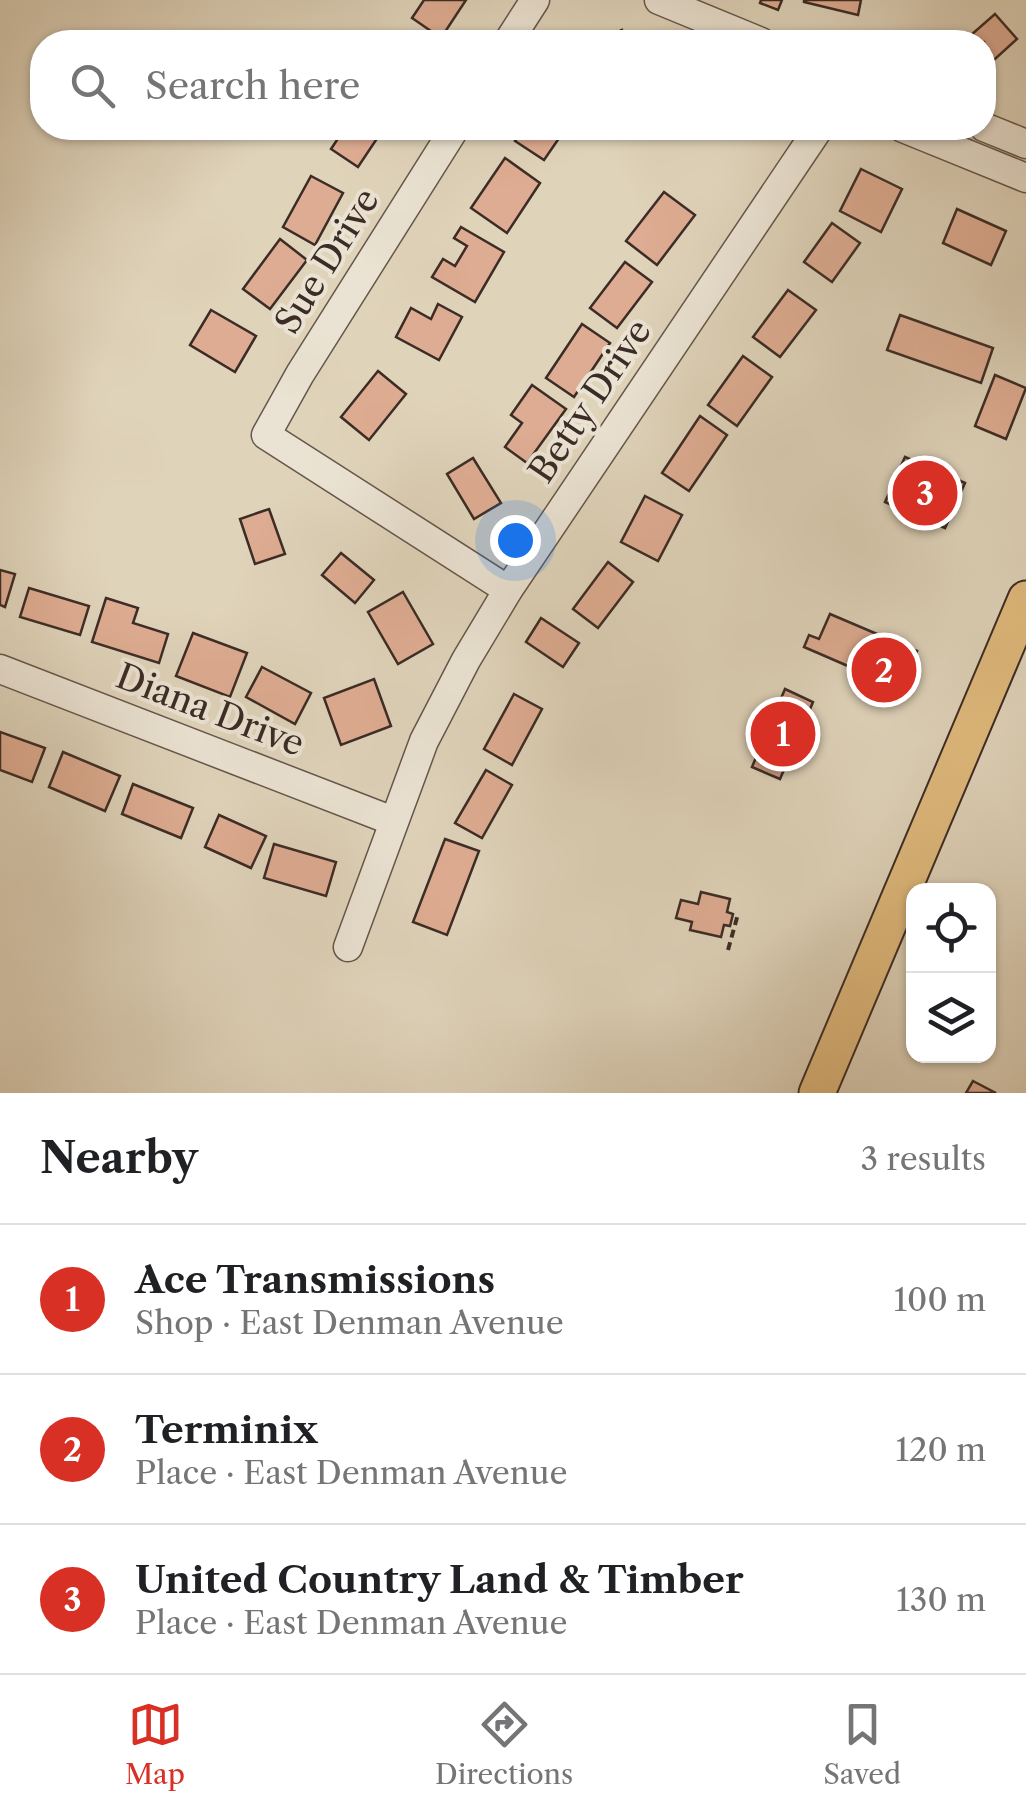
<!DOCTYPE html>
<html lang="en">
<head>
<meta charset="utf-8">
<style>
  :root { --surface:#fff; --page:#f2f2f2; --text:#202124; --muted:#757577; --line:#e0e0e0; --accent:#d93025 }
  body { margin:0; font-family:"Libre Caslon Text",serif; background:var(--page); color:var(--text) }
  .controls { position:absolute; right:30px; bottom:30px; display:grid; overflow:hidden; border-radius:20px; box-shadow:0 2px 8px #0004 }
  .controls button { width:90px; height:90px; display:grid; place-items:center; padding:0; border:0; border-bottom:2px solid var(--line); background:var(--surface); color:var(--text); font:50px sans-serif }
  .you { position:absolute; left:515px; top:540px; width:35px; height:35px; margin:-25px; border:8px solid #fff; border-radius:50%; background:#1a73e8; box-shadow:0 0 0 15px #1a73e833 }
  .badge { display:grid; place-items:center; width:65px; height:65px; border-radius:50%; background:var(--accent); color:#fff; font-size:32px; font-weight:700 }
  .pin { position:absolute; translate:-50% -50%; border:5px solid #fff; box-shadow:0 2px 10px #0006 }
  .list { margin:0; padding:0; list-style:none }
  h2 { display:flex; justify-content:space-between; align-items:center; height:130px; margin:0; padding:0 40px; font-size:42px }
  h2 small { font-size:32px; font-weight:400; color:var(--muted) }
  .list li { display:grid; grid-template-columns:65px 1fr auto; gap:30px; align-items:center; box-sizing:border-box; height:150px; padding:0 40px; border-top:2px solid var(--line) }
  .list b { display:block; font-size:38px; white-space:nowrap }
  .list p { margin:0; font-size:32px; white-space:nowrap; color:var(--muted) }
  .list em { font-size:32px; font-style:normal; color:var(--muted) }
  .icon { flex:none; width:55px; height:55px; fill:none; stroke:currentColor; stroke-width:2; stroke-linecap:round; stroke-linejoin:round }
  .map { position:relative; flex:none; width:1026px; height:1093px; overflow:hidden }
  .search { position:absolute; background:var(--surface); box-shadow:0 2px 8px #0004; left:30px; right:30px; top:30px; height:110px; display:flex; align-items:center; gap:25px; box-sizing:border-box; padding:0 35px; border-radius:40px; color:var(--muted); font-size:38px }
  .sheet { height:580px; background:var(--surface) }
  nav { display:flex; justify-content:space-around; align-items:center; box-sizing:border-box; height:140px; border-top:2px solid var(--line); background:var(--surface); font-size:28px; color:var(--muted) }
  nav a { display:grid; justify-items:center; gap:5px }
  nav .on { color:var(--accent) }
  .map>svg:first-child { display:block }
  .building { fill:#deac92; stroke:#3c2c26; stroke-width:2.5 }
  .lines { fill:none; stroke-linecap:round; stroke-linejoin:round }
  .minor-casing { stroke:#65564b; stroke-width:31 }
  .major-casing { stroke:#3c2c26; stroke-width:39 }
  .path { stroke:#3c2c26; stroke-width:4; stroke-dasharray:8 5; stroke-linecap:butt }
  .minor { stroke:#eae2d2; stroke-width:28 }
  .major { stroke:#e0ba7d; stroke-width:35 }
  .labels { text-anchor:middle; stroke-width:8; stroke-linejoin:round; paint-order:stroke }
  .street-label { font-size:35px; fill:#3c2c26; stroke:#eae2d2 }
</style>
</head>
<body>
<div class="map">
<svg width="1026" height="1093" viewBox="0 0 1026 1093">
  <rect width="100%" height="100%" fill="#dfd3ba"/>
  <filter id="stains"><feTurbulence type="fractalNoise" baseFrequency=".002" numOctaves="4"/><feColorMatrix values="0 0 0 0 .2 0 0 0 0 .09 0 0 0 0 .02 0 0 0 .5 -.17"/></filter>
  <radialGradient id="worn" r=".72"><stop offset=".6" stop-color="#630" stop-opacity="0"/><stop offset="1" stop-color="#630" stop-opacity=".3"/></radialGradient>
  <g class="building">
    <polygon points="424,0 466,0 441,38 412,18"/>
    <polygon points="761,0 782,0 778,10 760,3"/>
    <polygon points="804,0 861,0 858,15 804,2"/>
    <polygon points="995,14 1017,39 984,69 984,42 963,42"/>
    <polygon points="622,30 628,42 596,42"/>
    <polygon points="345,128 384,128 358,167 331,149"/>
    <polygon points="524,128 566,128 544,160 515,141"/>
    <polygon points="505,158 540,183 507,233 471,208"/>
    <polygon points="861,169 902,189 881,232 840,211"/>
    <polygon points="311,176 343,193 315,245 283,227"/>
    <polygon points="664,192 695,215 657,265 626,241"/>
    <polygon points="957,209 1006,231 991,265 943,243"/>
    <polygon points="832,223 860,243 832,282 804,262"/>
    <polygon points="461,227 504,252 475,302 432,277 443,259 455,266 467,246 454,238"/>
    <polygon points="280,239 307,260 270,309 243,289"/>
    <polygon points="625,262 652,282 617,328 590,308"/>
    <polygon points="788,290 816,310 780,357 753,337"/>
    <polygon points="438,304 462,317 439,360 396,337 411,308 431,319"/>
    <polygon points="211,310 256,336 235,372 190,345"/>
    <polygon points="900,315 993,348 981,383 887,350"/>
    <polygon points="582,324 610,343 574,397 546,378"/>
    <polygon points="743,356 772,377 737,426 708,405"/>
    <polygon points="378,371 406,394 369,440 341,417"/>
    <polygon points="995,375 1026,388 1006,439 975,426"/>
    <polygon points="532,385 566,409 527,463 505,447 522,423 511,415"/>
    <polygon points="700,416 727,435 689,491 662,473"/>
    <polygon points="905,457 965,483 945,528 885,502"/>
    <polygon points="473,458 501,503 474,519 447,474"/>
    <polygon points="645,496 682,515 658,561 621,542"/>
    <polygon points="269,509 285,554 255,564 240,519"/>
    <polygon points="341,553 374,580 355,603 322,575"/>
    <polygon points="608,562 633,582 598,628 573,609"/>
    <polygon points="0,570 15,574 5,607 0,605"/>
    <polygon points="29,588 89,606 80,635 20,617"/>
    <polygon points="403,592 433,644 398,664 368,612"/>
    <polygon points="106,598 138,608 133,623 168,634 159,663 92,642"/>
    <polygon points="830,614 917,651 901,689 804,647 809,635 819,639"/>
    <polygon points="541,618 579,643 563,667 526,642"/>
    <polygon points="193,633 247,653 230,697 176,676"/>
    <polygon points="262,667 311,693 295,724 246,697"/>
    <polygon points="374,679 391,726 341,745 324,698"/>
    <polygon points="785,689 813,702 780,779 752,767"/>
    <polygon points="514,694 542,709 512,765 484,749"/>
    <polygon points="0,732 45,748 32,782 0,770"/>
    <polygon points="63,752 120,776 105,811 49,787"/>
    <polygon points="486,770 512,785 482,838 455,823"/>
    <polygon points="133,784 193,808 181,838 122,814"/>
    <polygon points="219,815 266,836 251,868 205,847"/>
    <polygon points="445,839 479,851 447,935 413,922"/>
    <polygon points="274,844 336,862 326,896 264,878"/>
    <polygon points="701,892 730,899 727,912 733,914 730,926 724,925 721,937 690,930 692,922 676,918 681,900 698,904"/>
    <polygon points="973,1081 996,1093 966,1093"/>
  </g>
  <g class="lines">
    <g class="minor-casing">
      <g id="minor">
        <polyline points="659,0 761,42"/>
        <polyline points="508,42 535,0"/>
        <polyline points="984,127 1026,144"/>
        <polyline points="455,128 300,374 266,435 508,590"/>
        <polyline points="903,128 1026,178"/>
        <polyline points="0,669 393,821"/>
        <polyline points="348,947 424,741 466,660 508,590 819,128"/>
      </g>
    </g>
    <g class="major-casing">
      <polyline id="major" points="817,1093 1026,599"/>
    </g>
    <polyline class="path" points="728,950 738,914"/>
    <use href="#minor" class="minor"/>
    <use href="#major" class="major"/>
  </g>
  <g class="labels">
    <g class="street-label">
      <text transform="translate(327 261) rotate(-58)" y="12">Sue Drive</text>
      <text transform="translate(590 401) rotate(-56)" y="12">Betty Drive</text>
      <text transform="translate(210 710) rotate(21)" y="12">Diana Drive</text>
    </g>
  </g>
  <rect width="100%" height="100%" filter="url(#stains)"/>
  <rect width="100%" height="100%" fill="url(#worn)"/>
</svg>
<div class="controls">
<button><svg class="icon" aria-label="locate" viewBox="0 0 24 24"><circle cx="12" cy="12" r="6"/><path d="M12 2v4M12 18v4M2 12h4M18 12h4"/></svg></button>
<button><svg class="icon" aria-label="layers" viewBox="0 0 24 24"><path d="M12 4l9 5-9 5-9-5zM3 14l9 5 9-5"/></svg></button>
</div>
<div class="you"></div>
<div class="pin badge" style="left:783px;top:734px">1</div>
<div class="pin badge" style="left:884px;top:670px">2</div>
<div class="pin badge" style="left:925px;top:493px">3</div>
<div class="search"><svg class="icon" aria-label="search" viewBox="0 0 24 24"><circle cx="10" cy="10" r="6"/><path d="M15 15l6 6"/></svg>Search here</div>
</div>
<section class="sheet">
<h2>Nearby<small>3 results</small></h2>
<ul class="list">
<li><span class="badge">1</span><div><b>Ace Transmissions</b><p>Shop · East Denman Avenue</p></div><em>100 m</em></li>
<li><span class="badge">2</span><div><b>Terminix</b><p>Place · East Denman Avenue</p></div><em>120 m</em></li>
<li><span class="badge">3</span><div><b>United Country Land &amp; Timber</b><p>Place · East Denman Avenue</p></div><em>130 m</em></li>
</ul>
</section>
<nav>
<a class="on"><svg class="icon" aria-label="map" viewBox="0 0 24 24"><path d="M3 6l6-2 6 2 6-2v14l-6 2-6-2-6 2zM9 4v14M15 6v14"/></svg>Map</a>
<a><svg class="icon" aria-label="directions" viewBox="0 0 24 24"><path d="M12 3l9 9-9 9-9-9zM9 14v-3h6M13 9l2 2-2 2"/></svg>Directions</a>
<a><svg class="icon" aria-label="saved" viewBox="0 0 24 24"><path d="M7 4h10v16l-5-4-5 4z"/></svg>Saved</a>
</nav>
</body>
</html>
